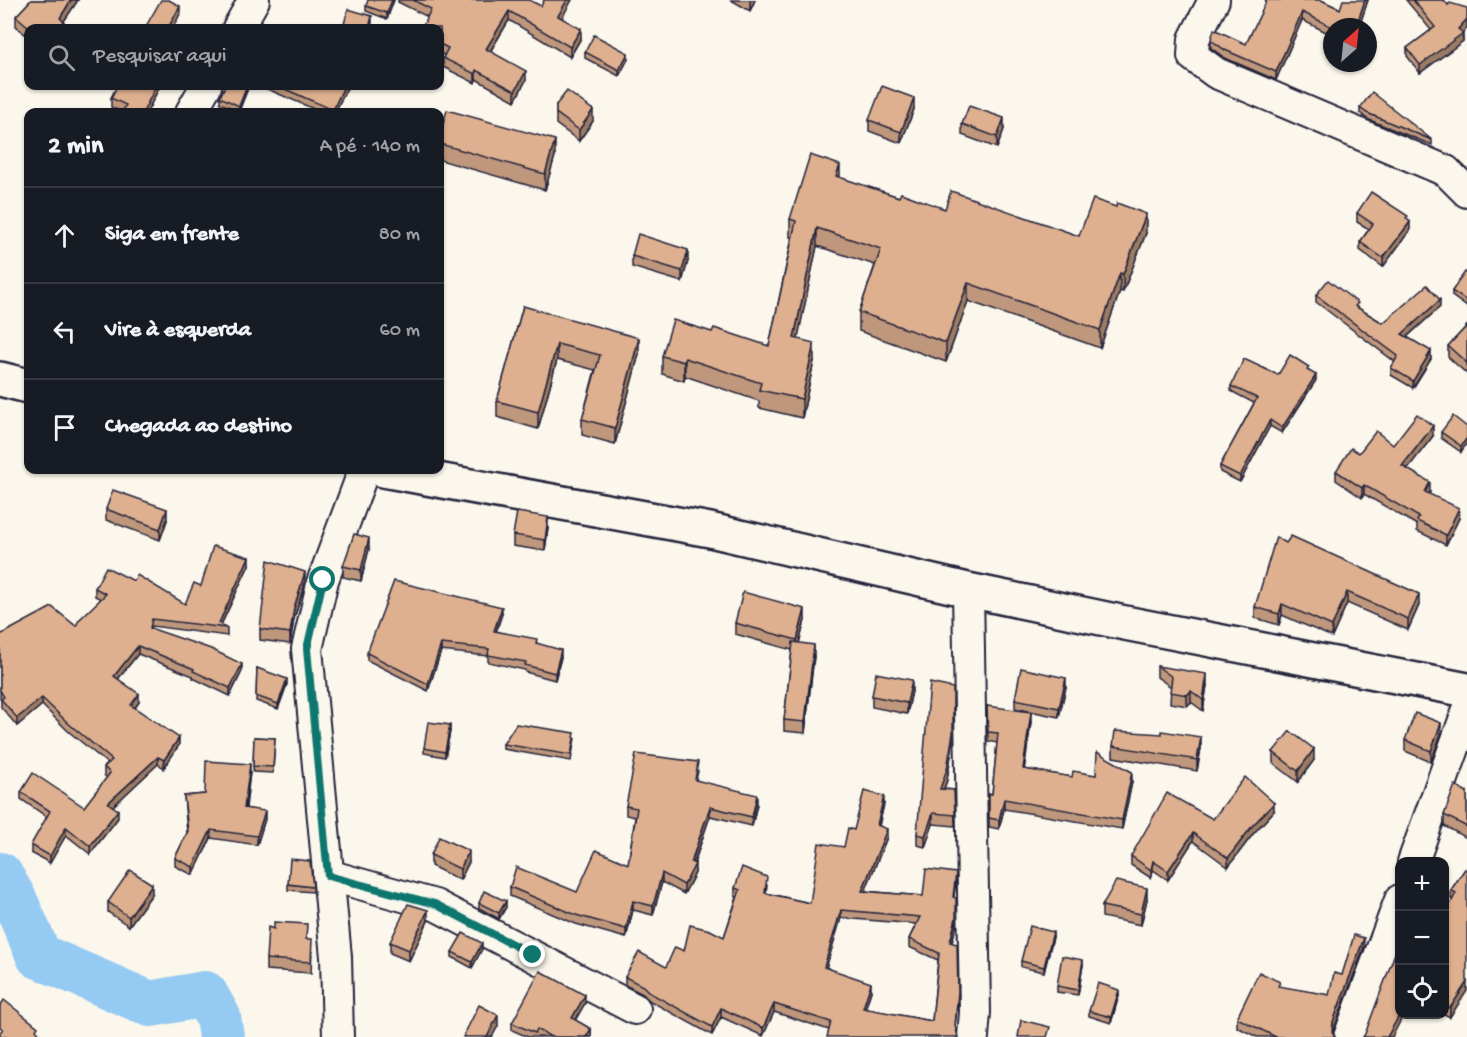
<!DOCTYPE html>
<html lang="pt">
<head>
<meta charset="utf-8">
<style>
  :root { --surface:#171b24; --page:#242831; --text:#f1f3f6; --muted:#9ea1a6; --line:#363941 }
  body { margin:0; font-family:"Gochi Hand",sans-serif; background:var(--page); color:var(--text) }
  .controls { position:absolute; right:18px; bottom:18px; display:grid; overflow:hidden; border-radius:12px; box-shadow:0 2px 4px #0004 }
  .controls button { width:54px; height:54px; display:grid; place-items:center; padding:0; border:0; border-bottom:2px solid var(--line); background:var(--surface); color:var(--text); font:30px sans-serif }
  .compass { position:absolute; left:1323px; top:18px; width:54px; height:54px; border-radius:50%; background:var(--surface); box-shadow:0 2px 4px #0004; rotate:27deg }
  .stop { position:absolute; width:18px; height:18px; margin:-14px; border:4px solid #0f766e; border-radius:50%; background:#fff }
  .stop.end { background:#0f766e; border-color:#fff; box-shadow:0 2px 6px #0008 }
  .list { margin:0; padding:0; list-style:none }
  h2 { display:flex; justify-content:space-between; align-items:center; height:78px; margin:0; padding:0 24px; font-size:26px }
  h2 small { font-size:20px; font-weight:400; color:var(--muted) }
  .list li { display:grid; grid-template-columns:39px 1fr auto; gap:18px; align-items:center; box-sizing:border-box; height:96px; padding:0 24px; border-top:2px solid var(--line) }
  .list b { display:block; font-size:22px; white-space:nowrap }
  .list em { font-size:20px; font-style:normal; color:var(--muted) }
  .icon { flex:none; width:33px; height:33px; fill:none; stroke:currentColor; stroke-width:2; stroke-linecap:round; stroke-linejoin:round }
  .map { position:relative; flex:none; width:1467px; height:1037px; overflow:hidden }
  .search { position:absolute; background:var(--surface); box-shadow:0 2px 4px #0004; left:24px; top:24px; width:420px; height:66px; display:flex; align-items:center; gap:15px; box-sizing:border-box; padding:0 21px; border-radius:12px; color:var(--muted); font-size:22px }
  .panel { position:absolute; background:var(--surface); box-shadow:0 2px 4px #0004; left:24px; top:108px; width:420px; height:366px; border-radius:12px }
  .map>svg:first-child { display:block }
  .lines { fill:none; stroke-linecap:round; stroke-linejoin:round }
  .river { stroke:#95cbf3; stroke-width:46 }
  .minor-casing { stroke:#22223b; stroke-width:34 }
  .tertiary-casing { stroke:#22223b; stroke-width:38 }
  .minor { stroke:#fbf7ec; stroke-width:30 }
  .tertiary { stroke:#fbf7ec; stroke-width:33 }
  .wall { fill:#bf977b; stroke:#22223b; stroke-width:1.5; fill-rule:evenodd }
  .shaded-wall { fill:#9b7b64; stroke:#22223b; stroke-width:1.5 }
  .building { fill:#deb08f; stroke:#22223b; stroke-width:1.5; fill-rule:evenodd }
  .route { stroke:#0f766e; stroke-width:8 }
</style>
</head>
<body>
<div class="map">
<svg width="1467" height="1037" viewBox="0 0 1467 1037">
  <rect width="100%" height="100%" fill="#fbf7ec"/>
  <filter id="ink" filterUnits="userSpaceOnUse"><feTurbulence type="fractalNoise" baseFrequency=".0167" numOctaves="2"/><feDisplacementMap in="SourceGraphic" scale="12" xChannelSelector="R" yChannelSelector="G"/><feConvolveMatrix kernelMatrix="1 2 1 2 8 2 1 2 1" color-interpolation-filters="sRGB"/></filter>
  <g filter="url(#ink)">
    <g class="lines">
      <polyline class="river" points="0,875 14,899 39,956 150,1004 205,994 218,1017 221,1037"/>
      <g class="minor-casing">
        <g id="minor">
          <polyline points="1214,0 1194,39 1193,56 1216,73 1446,171 1467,192"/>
          <polyline points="238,28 254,0"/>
          <polyline points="191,112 206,86"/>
          <polyline points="968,590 975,1012 973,1037"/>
          <polyline points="1413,862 1467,712"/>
          <polyline points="328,875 435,905 635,1009"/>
          <polyline points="338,1037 336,957 307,649 323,580 364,470"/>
          <polyline points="1349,1037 1400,900"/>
        </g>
      </g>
      <g class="tertiary-casing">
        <g id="tertiary">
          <polyline points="0,379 28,386"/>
          <polyline points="383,470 710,530 968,590 1125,623 1467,690"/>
        </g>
      </g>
      <use href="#minor" class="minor"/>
      <use href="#tertiary" class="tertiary"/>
    </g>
    <g class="wall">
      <polygon points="31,0 78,0 64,21 64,28 28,28 28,37 16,26 16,16"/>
      <polygon points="394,0 387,19 366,11 366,6"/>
      <polygon points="398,0 529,0 562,18 581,38 570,57 509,20 490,52 526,80 515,101 476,79 475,83 443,67 443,58 445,56 440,53 440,28 428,17 398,2"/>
      <polygon points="731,0 755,0 750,11"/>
      <polygon points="1265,0 1321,0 1340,9 1368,0 1359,27 1332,27 1332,35 1302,20 1276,80 1225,58 1211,48 1211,40 1246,44 1267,1"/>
      <polygon points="1406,0 1442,0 1448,5 1467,28 1463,33 1463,41 1420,73 1407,56 1407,48 1431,30"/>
      <polygon points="585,52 628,59 619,76 585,58"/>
      <polygon points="117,86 160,86 147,112 122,112 111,107 111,98"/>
      <polygon points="248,86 248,88 239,111 220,103 220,97"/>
      <polygon points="260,86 348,86 335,112 321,112"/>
      <polygon points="556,105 593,121 579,141 556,124"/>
      <polygon points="1360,108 1432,140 1432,145 1367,119 1360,113"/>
      <polygon points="914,109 901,143 869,131 869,120"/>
      <polygon points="962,124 1004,129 997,148 962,135"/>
      <polygon points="440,144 555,156 545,190 440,160"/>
      <polygon points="840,178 899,197 945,209 1079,236 1146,233 1123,292 1120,291 1100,348 968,301 946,362 859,331 859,312 875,265 817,246 797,339 814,361 802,418 759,408 759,401 685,376 684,381 662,374 662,356 712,332 769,346 792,238 790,237 790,219"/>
      <polygon points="1357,213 1408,220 1410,230 1383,267 1360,250 1360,242 1369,229 1357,222"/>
      <polygon points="632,256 688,261 682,282 632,267"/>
      <polygon points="1467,273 1467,307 1452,296 1452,291"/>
      <polygon points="1316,295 1358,308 1383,323 1440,307 1407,337 1431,359 1413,388 1391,375 1391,368 1395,362 1316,302"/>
      <polygon points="523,306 639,354 615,444 582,435 582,419 595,370 557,360 538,429 497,417 497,401"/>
      <polygon points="1467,326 1467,374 1448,357 1448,346"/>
      <polygon points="1309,371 1316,380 1282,433 1270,426 1240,482 1220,472 1220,466 1254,403 1231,391 1231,386 1278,375"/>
      <polygon points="1467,427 1461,452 1441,438 1441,432"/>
      <polygon points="1433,436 1407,469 1430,492 1429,494 1459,518 1446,545 1417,531 1417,525 1364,494 1362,498 1336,480 1336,471 1359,453"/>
      <polygon points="106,509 167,520 160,540 106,520"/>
      <polygon points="548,528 545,551 513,546 513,535"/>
      <polygon points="1286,543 1419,605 1408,630 1347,603 1332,637 1282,615 1279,625 1255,618 1255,607"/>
      <polygon points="369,549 361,581 343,577 343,566"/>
      <polygon points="249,565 221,625 227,628 227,636 152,626 151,629 242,671 230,696 193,678 193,676 138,654 118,679 139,702 135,708 179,745 164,768 158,764 113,806 118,818 90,854 66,835 50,863 31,853 31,845 47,817 21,799 21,792 84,807 107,778 104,775 104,767 108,764 68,731 42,705 17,726 1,707 1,700 0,698 0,635 76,626 101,599 95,596 95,588 134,581 185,604 201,586"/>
      <polygon points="305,583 294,619 290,644 260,640 260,629"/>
      <polygon points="502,614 496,631 537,643 561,657 555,680 525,672 525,670 488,662 488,656 441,651 428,691 367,660 367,653"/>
      <polygon points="805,620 799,643 814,656 805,733 784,731 784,720 792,650 735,634 735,623"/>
      <polygon points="1157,666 1207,685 1203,711 1191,702 1187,706 1170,703 1171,687 1157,677"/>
      <polygon points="257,668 287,684 278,709 256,701"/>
      <polygon points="1066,687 1059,717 1015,708 1015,699"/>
      <polygon points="912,691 907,714 872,707 872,696"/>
      <polygon points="987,706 1031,722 1024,769 1072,777 1132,782 1122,829 1004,809 999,829 989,827 989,794 992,794 997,743 988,741"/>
      <polygon points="450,731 445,757 424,753 424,748"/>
      <polygon points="1441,734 1431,762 1405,751 1405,740"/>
      <polygon points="254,737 275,738 273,773 253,772"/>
      <polygon points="575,738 571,761 503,749 503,744"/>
      <polygon points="953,743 947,780 944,789 954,790 955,826 933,824 925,847 917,845 917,834"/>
      <polygon points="1113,746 1201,748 1197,771 1113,757"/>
      <polygon points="1273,752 1314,760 1298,782 1273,763"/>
      <polygon points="698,771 696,780 757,804 752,826 710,816 694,864 695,873 684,894 662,882 653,915 633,910 626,938 576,924 510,896 510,887 577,892 628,864 635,817 626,815 626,806"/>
      <polygon points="250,772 246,808 265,819 257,845 211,838 193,875 175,866 175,858 187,833 184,796 205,794"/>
      <polygon points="1467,792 1467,838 1444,826 1444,815"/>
      <path d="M884,804L879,826L887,837L865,891L923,896L956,881L954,897L956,927L952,942L958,1000L955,1027L829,1030L774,1012L763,1036L721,1017L712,1035L650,1001L643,994L625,985V977L666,967L684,951L724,937L737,897L735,896V888L767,885L766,893L810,903L854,830ZM841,918L916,924L909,939V947L938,960L932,1021L865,1009L871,991L826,967Z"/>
      <polygon points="1274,811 1253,834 1228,867 1193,841 1168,880 1153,870 1151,878 1131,865 1131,856 1213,819"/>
      <polygon points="431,855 469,862 460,880 431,866"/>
      <polygon points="1465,869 1450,1017 1444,1014 1444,916 1453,900 1451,899 1451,890"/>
      <polygon points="288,884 313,887 313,892 288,890"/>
      <polygon points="152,894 129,926 108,912 108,902"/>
      <polygon points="1147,899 1141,925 1102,917 1102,906"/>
      <polygon points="479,903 506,907 499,919 479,908"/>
      <polygon points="428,921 409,961 390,953 390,942"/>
      <polygon points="1053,937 1044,972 1021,967 1021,961"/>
      <polygon points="306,939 312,950 311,973 266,970 266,959"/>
      <polygon points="1364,947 1333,1032 1335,1037 1257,1037 1237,1027 1237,1018 1280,987 1329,995 1342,975"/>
      <polygon points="482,949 472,968 452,957 452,952"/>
      <polygon points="1083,965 1078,995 1057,992 1057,986"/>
      <polygon points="1119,995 1111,1023 1089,1016 1089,1011"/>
      <polygon points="585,1003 575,1020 591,1029 591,1037 528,1037 512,1030 512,1023"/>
    </g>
    <g class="shaded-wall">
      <polygon points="71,0 78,0 60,27 60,18"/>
      <polygon points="392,0 394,0 387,19 387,13"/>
      <polygon points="567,0 572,0 558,25 558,16"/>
      <polygon points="750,0 755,0 750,11"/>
      <polygon points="1365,0 1368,0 1359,27 1356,27"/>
      <polygon points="180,6 180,14 173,28 168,28"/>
      <polygon points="509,11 509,20 486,58 486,49"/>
      <polygon points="1302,12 1302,20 1276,80 1276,72"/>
      <polygon points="372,16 372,24 371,28 369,28"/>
      <polygon points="1467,19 1467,28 1462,33 1463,41 1420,73 1420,65 1458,29"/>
      <polygon points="64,22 64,28 59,28"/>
      <polygon points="581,29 581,38 570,57 570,47"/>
      <polygon points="628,53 628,59 619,76 619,70"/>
      <polygon points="476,70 476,79 475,83 475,74"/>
      <polygon points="526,71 526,80 515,101 515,91"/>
      <polygon points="156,86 160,86 147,112 143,112"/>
      <polygon points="247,86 248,86 248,88 239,111 239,106"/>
      <polygon points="344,86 348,86 335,112 333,112 333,110"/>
      <polygon points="914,98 914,109 901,143 901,132"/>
      <polygon points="593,110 593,121 579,141 579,130"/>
      <polygon points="1004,118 1004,129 997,148 997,137"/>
      <polygon points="555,140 555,156 545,190 545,174"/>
      <polygon points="840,165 840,183 836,176"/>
      <polygon points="1146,214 1146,233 1123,292 1123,274"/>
      <polygon points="1410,222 1410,230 1383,267 1383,258"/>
      <polygon points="817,228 817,246 794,357 794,338"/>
      <polygon points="688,250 688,261 682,282 682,271"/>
      <polygon points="1120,273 1120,291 1100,348 1100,330"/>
      <polygon points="968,283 968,301 946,362 946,343"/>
      <polygon points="1440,300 1440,307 1402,341 1402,334"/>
      <polygon points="639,338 639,354 615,444 615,428"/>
      <polygon points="814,343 814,361 802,418 802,399"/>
      <polygon points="557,344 557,360 538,429 538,412"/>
      <polygon points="1431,351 1431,359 1413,388 1413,381"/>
      <polygon points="685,358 685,376 684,381 684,362"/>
      <polygon points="1316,375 1316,380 1282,433 1282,428"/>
      <polygon points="1270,420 1270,426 1240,482 1240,476"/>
      <polygon points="1433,426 1433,436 1402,476 1402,466"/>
      <polygon points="1467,438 1467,443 1461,452 1461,446"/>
      <polygon points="1430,482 1430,492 1425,501 1425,492"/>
      <polygon points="1364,485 1364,494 1362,498 1362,488"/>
      <polygon points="1459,508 1459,518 1446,545 1446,535"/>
      <polygon points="167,509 167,520 160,540 160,529"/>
      <polygon points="548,517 548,528 545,551 545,540"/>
      <polygon points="369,538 369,549 361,581 361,570"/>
      <polygon points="249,557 249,565 220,627 219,623"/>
      <polygon points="305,572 305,583 294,619 290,644 290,633 294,608"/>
      <polygon points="1347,592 1347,603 1332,637 1332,626"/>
      <polygon points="1419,594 1419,605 1408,630 1408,619"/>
      <polygon points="1282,604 1282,615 1279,625 1279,614"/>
      <polygon points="502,607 502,614 494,638 494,631"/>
      <polygon points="805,609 805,620 797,651 797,640"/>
      <polygon points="441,644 441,651 428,691 428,684"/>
      <polygon points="814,645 814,656 805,733 805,722"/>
      <polygon points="138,646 138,654 114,684 114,676"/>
      <polygon points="561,650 561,657 555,680 555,673"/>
      <polygon points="242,664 242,671 230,696 230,688"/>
      <polygon points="1207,674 1207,685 1203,711 1203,700"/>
      <polygon points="1066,678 1066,687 1059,717 1059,708"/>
      <polygon points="287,679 287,684 278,709 278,704"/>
      <polygon points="912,680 912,691 907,714 907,703"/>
      <polygon points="1191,691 1191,702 1187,706 1187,695"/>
      <polygon points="139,694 139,702 131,713 131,705"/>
      <polygon points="42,698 42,705 17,726 17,718"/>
      <polygon points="1031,712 1031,722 1023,778 1023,769"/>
      <polygon points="1441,723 1441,734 1431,762 1431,751"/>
      <polygon points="450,725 450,731 445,757 445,752"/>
      <polygon points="953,733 953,743 947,780 940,800 940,789"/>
      <polygon points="1201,737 1201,748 1197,771 1197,760"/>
      <polygon points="179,738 179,745 164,768 164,760"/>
      <polygon points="1314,749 1314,760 1298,782 1298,771"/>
      <polygon points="158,757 158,764 108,811 108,803"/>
      <polygon points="250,764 250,772 244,816 244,808"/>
      <polygon points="1132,772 1132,782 1122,829 1122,820"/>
      <polygon points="757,795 757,804 752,826 752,817"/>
      <polygon points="884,796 884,804 877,833 877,825"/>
      <polygon points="1004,799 1004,809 999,829 999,820"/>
      <polygon points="1274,803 1274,811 1253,834 1228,867 1228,858 1253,825"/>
      <polygon points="710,807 710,816 691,871 695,864 695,873 684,894 684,885"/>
      <polygon points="118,810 118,818 90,854 90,846"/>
      <polygon points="265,811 265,819 257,845 257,836"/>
      <polygon points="933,813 933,824 925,847 925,836"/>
      <polygon points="66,827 66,835 50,863 50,856"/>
      <polygon points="887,829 887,837 862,899 862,891"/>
      <polygon points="211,830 211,838 193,875 193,867"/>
      <polygon points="1193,833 1193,841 1168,880 1168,871"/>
      <polygon points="469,851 469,862 460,880 460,869"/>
      <polygon points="1153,861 1153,870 1151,878 1151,870"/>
      <polygon points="662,873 662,882 653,915 653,906"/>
      <polygon points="152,884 152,894 129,926 129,917"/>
      <polygon points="1147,888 1147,899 1141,925 1141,914"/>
      <polygon points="506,901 506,907 499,919 499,913"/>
      <polygon points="633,901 633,910 626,938 626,929"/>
      <polygon points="428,910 428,921 409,961 409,950"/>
      <polygon points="841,910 841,918 824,975 824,967"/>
      <polygon points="956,918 956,927 950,950 950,942"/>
      <polygon points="1053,932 1053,937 1044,972 1044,967"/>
      <polygon points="1364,938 1364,947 1333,1032 1332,1037 1333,1022"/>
      <polygon points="482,943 482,949 472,968 472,962"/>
      <polygon points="1083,960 1083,965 1078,995 1078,990"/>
      <polygon points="1467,982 1467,991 1450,1017 1450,1008"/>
      <polygon points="871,983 871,991 863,1016 863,1008"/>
      <polygon points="1119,990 1119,995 1111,1023 1111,1017"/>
      <polygon points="585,995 585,1003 572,1026 572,1018"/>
      <polygon points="774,1004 774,1012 763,1036 763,1028"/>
      <polygon points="721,1008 721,1017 712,1035 712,1027"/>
      <polygon points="1400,1014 1404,1014 1392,1037 1387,1037"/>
      <polygon points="498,1015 498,1026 492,1037 487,1037"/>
      <polygon points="591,1029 591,1037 586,1037"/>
    </g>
    <g class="building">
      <polygon points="31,0 71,0 60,18 64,22 59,28 30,28 16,16"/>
      <polygon points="161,0 169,0 180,6 168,28 145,28"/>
      <polygon points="368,0 392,0 387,13 366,6"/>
      <polygon points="413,0 529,0 541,6 544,0 567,0 558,16 581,29 570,47 509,11 486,49 526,71 515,91 476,70 475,74 443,58 448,48 440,44 440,28 422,28 431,9"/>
      <polygon points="1267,0 1321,0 1340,9 1343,0 1365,0 1356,27 1332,27 1302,12 1276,72 1225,50 1211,40 1214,29 1246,44"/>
      <polygon points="1413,0 1442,0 1445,1 1448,5 1450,3 1467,8 1467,19 1458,29 1463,33 1420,65 1407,48 1435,27"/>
      <polygon points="348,9 372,16 369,28 343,28"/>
      <polygon points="594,35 628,53 619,70 585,52"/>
      <polygon points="117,86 156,86 143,112 122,112 126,105 111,98"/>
      <polygon points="225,86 247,86 239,106 220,97"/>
      <polygon points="278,86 344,86 333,110"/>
      <polygon points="882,86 914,98 901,132 869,120"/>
      <polygon points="567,91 593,110 579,130 556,113 556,105"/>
      <polygon points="1372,92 1432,140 1367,113 1360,108"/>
      <polygon points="969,106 1004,118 997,137 962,124"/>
      <polygon points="447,110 555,140 545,174 440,144 440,135"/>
      <polygon points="810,155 840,165 836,176 899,197 901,193 945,209 951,191 1079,236 1093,199 1116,207 1117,203 1146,214 1123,274 1120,273 1100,330 968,283 946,343 859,312 881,249 817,228 794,338 814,343 802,399 759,390 761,383 685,358 684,362 662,356 673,320 712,332 714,328 769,346 796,221 790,219"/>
      <polygon points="1371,192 1408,216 1406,218 1410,222 1383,258 1360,242 1373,224 1357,213"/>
      <polygon points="638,234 688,250 682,271 632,256"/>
      <polygon points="1465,272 1467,273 1467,301 1452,291"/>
      <polygon points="1328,280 1358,303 1355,306 1383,323 1427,285 1440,300 1402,334 1431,351 1413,381 1391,368 1398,356 1316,295"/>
      <polygon points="523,306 639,338 615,428 582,419 600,355 557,344 538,412 497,401"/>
      <polygon points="1467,326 1467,363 1448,346"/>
      <polygon points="1290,355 1309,367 1307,370 1316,375 1282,428 1270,420 1240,476 1220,466 1257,398 1231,386 1244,359 1278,375"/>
      <polygon points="1417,414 1433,426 1402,466 1430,482 1425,492 1459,508 1446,535 1417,521 1419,517 1364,485 1362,488 1336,471 1351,448 1359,453 1376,431 1393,445"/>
      <polygon points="1453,416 1467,427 1467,438 1461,446 1441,432"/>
      <polygon points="113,490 167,509 160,529 106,509"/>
      <polygon points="517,512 548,517 545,540 513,535"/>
      <polygon points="354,534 369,538 361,570 343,566"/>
      <polygon points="1291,536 1419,594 1408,619 1347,592 1332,626 1282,604 1279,614 1255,607 1276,537 1286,543"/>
      <polygon points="213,546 249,557 219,623 227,628 152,619 150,628 211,649 242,664 230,688 193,671 194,669 138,646 114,676 139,694 131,705 179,738 164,760 158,757 108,803 118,810 90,846 66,827 50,856 31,845 50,811 21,792 33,773 84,807 110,773 104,767 112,760 68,723 42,698 17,718 1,699 4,697 0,690 0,635 52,607 76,626 79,620 106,594 95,588 106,567 134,581 137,575 185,604 194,583 201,586"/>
      <polygon points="268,560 305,572 294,608 290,633 260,629"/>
      <polygon points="394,581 502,607 494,631 537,639 536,643 561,650 555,673 525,665 526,662 488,655 489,649 441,644 428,684 367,653"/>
      <polygon points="743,592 805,609 797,640 735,623"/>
      <polygon points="793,642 814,645 805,722 784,720"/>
      <polygon points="1157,666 1207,674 1203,700 1191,691 1187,695 1170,692 1172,677"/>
      <polygon points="257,668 287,679 278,704 256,696"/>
      <polygon points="1021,668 1066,678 1059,708 1015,699"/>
      <polygon points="876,673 912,680 907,703 872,696"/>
      <polygon points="930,683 953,688 953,733 947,769 940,789 954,790 955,815 933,813 925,836 917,834"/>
      <polygon points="987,706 1031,712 1023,769 1072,777 1073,771 1096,775 1097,752 1132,772 1122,820 1004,799 999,820 989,818 989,794 992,794 998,733 988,732"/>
      <polygon points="1415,713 1441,723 1431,751 1405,740"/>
      <polygon points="428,722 450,725 445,752 424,748"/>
      <polygon points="516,724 575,733 571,755 503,744"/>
      <polygon points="1115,731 1162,734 1162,731 1201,737 1197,760 1113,746"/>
      <polygon points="1290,731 1314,749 1298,771 1273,752"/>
      <polygon points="254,737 275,738 273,767 253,766"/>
      <polygon points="636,754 698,762 695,780 757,795 752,817 710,807 691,862 695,864 684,885 662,873 653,906 633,901 626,929 576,915 510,887 516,867 577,892 596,850 628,864 637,808 626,806"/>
      <polygon points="206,761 250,764 244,808 265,811 257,836 211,830 193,867 175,858 188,831 184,796 205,794"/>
      <polygon points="1245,777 1274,803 1253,825 1228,858 1193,833 1168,871 1153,861 1151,870 1131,856 1167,793 1213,819"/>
      <polygon points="1455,785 1467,792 1467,827 1444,815"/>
      <path d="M864,791L884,796L877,825L887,829L862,891L923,896L926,869L956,873L953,897L956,898V918L950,942L957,944L958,992L955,1025L958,1037H827L831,1022L774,1004L763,1028L721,1008L712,1027L650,993L643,986L625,977L639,952L666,967L675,947L684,951L690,925L710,930L724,937L740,890L735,888L742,867L767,877L765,893L810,903L819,843L844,847L848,828L854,830ZM841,910L920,917L909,939L939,953L932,1021L863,1008L871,983L824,967Z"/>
      <polygon points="439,837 469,851 460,869 431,855"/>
      <polygon points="290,859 310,861 313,887 288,884"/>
      <polygon points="1465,869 1467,871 1467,982 1450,1008 1444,1005 1444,916 1456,893 1451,890"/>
      <polygon points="130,870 152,884 129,917 108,902"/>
      <polygon points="1116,881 1147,888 1141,914 1102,906"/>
      <polygon points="484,891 506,901 499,913 479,903"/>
      <polygon points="408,904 428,910 409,950 390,942"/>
      <polygon points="274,922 307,924 306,939 312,939 311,962 266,959 268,927 274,929"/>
      <polygon points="1030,926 1053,932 1044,967 1021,961"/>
      <polygon points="463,933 482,943 472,962 452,952"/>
      <polygon points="1354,935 1364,938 1333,1022 1332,1031 1335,1037 1276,1037 1237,1018 1259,972 1280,982 1278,986 1329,995 1334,973 1342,975"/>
      <polygon points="1397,948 1400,949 1400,1014 1387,1037 1363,1037 1365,1034"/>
      <polygon points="1062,956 1083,960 1078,990 1057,986"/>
      <polygon points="540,971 585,995 572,1018 591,1029 586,1037 551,1037 537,1029 535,1033 512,1023"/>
      <polygon points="1098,983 1119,990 1111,1017 1089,1011"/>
      <polygon points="4,1000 38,1027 36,1030 42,1037 0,1037 0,1032 3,1029 0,1027 0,1006"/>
      <polygon points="479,1005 498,1015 487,1037 463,1037"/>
      <polygon points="1021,1020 1050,1027 1047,1037 1018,1037"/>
    </g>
  </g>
  <g class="lines" filter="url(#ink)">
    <polyline class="route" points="323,580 307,649 328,876 435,904 533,955"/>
  </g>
</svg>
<div class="controls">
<button>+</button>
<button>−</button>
<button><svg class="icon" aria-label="locate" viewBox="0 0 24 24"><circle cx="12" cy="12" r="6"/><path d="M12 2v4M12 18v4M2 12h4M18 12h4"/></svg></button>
</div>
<svg class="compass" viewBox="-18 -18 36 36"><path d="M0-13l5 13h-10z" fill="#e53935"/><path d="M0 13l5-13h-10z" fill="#9ea1a6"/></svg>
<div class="stop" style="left:323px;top:580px"></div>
<div class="stop end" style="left:533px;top:955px"></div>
<div class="search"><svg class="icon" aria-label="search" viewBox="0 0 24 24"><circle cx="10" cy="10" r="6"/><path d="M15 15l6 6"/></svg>Pesquisar aqui</div>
<section class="panel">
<h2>2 min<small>A pé · 140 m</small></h2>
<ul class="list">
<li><svg class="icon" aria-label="ahead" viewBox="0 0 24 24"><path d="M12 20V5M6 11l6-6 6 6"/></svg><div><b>Siga em frente</b></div><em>80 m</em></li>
<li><svg class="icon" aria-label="left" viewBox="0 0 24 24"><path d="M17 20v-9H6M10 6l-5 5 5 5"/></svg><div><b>Vire à esquerda</b></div><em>60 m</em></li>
<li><svg class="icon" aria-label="arrive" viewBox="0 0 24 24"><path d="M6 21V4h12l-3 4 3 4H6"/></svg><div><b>Chegada ao destino</b></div></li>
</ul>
</section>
</div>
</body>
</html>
